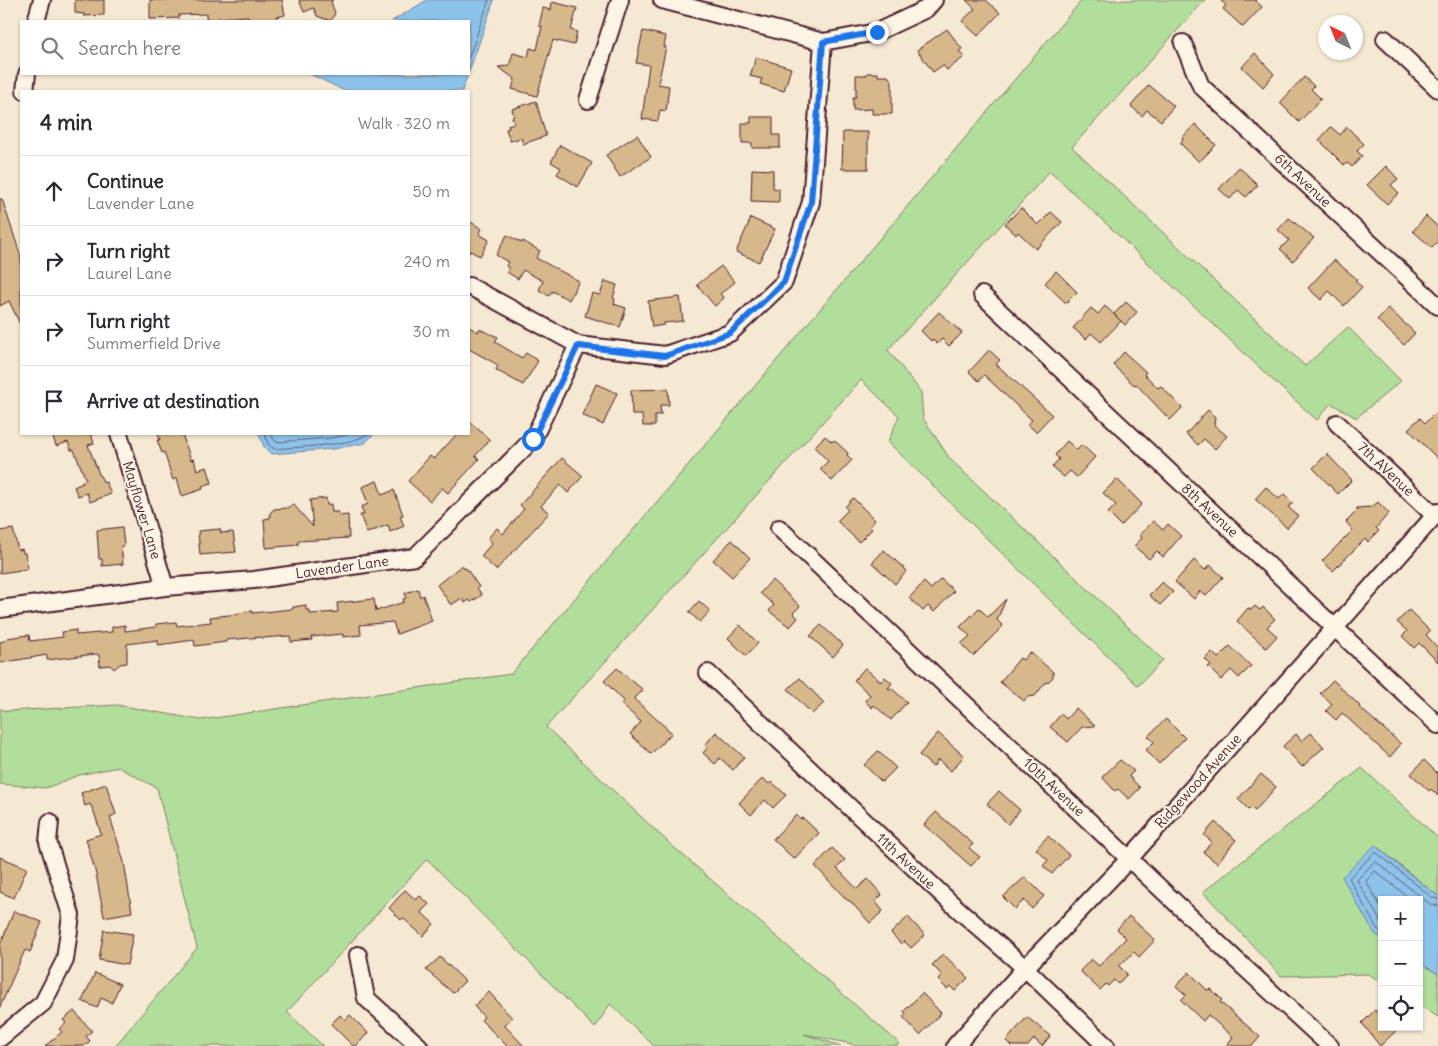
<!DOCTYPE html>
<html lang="en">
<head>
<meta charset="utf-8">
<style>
  :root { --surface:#fff; --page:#f7f7f7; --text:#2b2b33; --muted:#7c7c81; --line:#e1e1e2 }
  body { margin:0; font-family:Delius,sans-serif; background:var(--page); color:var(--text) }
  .controls { position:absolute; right:15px; bottom:15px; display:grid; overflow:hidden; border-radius:0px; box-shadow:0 1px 4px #0004 }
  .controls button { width:45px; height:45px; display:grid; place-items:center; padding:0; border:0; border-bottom:1px solid var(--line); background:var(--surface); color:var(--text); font:25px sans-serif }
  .compass { position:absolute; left:1318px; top:15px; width:45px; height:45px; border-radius:50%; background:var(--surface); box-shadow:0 1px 4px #0004; rotate:317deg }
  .stop { position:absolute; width:15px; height:15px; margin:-11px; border:4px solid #1a73e8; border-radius:50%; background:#fff }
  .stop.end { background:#1a73e8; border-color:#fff; box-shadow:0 1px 5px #0008 }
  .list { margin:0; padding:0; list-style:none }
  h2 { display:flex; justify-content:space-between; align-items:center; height:65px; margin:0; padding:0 20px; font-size:21px }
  h2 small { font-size:16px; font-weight:400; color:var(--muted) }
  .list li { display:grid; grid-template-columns:32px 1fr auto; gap:15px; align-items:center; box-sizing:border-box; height:70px; padding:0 20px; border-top:1px solid var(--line) }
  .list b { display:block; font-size:19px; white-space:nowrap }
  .list p { margin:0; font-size:16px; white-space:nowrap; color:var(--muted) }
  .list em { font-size:16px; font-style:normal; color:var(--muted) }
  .icon { flex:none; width:28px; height:28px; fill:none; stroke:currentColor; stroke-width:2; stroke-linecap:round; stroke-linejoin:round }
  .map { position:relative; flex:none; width:1438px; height:1046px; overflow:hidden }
  .search { position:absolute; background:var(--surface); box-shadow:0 1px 4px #0004; left:20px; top:20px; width:450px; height:55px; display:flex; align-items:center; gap:12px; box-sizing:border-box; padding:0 18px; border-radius:0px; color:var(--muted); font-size:19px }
  .panel { position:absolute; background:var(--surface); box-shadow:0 1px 4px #0004; left:20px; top:90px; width:450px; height:345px; border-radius:0px }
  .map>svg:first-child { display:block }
  .green { fill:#b2de9c; stroke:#7e7e64 }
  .water { fill:#8dc3eb; stroke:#72819e }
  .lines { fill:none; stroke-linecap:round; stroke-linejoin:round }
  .shore { stroke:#656178; stroke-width:1 }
  .building { fill:#d7b88b; stroke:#4a1f2b }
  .street-casing { stroke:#4a1f2b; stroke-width:20 }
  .street { stroke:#fcf5e5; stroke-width:16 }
  .route { stroke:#1a73e8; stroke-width:6 }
  .labels { text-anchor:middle; stroke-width:4; stroke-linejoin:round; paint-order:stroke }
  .street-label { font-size:14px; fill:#4a1f2b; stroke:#fcf5e5 }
</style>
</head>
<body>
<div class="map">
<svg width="1438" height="1046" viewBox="0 0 1438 1046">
  <rect width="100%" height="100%" fill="#f5e9d3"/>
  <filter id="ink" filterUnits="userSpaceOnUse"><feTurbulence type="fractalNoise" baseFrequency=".02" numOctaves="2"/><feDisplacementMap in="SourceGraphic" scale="10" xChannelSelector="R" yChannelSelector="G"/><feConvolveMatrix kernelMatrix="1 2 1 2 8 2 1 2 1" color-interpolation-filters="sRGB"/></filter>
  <g filter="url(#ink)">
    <g class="green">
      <polygon points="1082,0 1205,0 1072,147 1305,366 1348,327 1401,381 1356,418 1331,403 1317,420 1277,384 1050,171 888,350 921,392 923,418 950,459 1163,660 1138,686 888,442 899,416 861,380 546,727 670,844 899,1043 897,1046 854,1046 852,1044 804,1034 841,1046 654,1046 610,1004 595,1028 427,859 287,1012 323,1046 115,1046 197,948 157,788 118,767 79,775 46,788 0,784 0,709 7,711 117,705 201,720 511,674"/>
      <polygon points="1362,768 1438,838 1438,896 1375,845 1374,933 1382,938 1382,982 1368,974 1281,976 1203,892"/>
      <polygon points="1419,962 1438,974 1438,1017 1419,1005"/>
    </g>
    <g class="water">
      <polygon points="427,0 494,0 469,72 469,21 392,21"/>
      <polygon points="310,74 468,74 462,91 345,91"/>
      <polygon points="259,434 374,434 365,443 333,449 271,454 264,447"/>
      <polygon points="1375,845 1402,868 1438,896 1438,974 1419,962 1419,900 1382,900 1382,938 1374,933 1342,877"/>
    </g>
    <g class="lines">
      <g class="shore">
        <polyline points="469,57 489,0"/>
        <path d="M265,434L268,444L274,449C293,447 355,446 367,434"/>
        <polyline points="271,434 274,440 277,442 331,438 352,434"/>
        <polyline points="1382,909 1366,881 1375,871 1412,900"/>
        <polyline points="1382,924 1357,880 1375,861 1430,904 1438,906"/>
        <polyline points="1382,932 1377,929 1349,878 1374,853 1377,853 1433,898 1438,899"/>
      </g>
    </g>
    <g class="building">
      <polygon points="75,0 104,0 104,15 84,16 84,14 75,13"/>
      <polygon points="150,0 282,0 285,15 276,17 277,21 249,21 248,16 219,18 219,21 215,21 206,18 206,14 179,15 179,18 150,19"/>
      <polygon points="299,0 333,0 331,2 335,13 331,21 317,16 314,8 304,12"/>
      <polygon points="966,0 986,0 1000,13 978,36 962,21 975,9"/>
      <polygon points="1220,0 1255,0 1262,7 1243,27 1223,9 1226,5"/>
      <polygon points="552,2 577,8 571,30 577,32 574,45 553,40 537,96 512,89 515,79 498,67 509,66 513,53 528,57 530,48 537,50 542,26 539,26 543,8 551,10"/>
      <polygon points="947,29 962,49 959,51 964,57 947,70 943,65 933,72 917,50"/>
      <polygon points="643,31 666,36 664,47 666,47 658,84 669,86 666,111 660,110 658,121 642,119 649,65 636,63"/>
      <polygon points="1255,53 1274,74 1263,87 1242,67"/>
      <polygon points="756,57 791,68 784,91 760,84 762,79 750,76"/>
      <polygon points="867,73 878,73 878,76 888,76 892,81 892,114 872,114 872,109 853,110 853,97 856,97 856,75 867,75"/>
      <polygon points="1304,77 1314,86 1311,89 1321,99 1299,122 1280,103"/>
      <polygon points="1149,85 1174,106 1161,121 1147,110 1142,116 1131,106"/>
      <polygon points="536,101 546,136 523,144 521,138 510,141 506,129 509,128 508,125 514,123 512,117 514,116 512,109"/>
      <polygon points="751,117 773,117 773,135 780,135 780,148 752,148 752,143 742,143 742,123 751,123"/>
      <polygon points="1195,124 1216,145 1199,162 1180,143 1183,140 1182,138"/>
      <polygon points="1331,127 1340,135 1347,127 1364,144 1357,151 1362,156 1352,167 1348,163 1344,165 1319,140"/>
      <polygon points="843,132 868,132 868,169 842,169"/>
      <polygon points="637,135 651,157 620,177 606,155"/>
      <polygon points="560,145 592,163 578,187 557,174 561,168 551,162"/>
      <polygon points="1386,166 1398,179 1391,185 1399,193 1387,204 1367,185"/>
      <polygon points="1239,167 1258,185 1246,197 1238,190 1230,199 1219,189"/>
      <polygon points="752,169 773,170 773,188 779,189 779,202 751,201"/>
      <polygon points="0,199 2,199 21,257 21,326 9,301 0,306"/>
      <polygon points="1021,208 1038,225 1051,212 1062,222 1036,249 1018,232 1016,235 1005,224"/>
      <polygon points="1426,216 1438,227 1438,241 1432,248 1413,231"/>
      <polygon points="751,218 775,229 759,262 736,252"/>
      <polygon points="1289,218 1314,238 1293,261 1280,249 1289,240 1278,230"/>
      <polygon points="469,221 482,229 479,234 489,240 480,256 470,251 469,253"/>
      <polygon points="507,235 522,243 523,241 540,251 536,258 579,281 569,300 552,291 549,296 539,290 543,281 523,270 518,279 507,272 509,268 506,266 508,262 496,255"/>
      <polygon points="1334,260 1357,279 1355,281 1362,287 1344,306 1329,291 1321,300 1308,288"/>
      <polygon points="721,266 735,282 720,294 724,298 715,306 697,285"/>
      <polygon points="1056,271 1077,292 1066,303 1045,283"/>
      <polygon points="605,281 617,285 613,298 615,299 614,304 626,308 620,327 585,316 592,293 600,295"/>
      <polygon points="680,297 683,321 664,323 664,325 652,327 648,301"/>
      <polygon points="1126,302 1137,312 1125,325 1114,314"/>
      <polygon points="1105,306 1121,321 1101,342 1091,333 1086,339 1073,328 1091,308 1098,314"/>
      <polygon points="1388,308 1415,333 1404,345 1377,320"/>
      <polygon points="939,312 962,333 949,346 942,339 937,344 932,339 931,341 921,331"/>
      <polygon points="469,327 478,332 479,329 498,337 495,342 522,358 526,353 538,361 523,385 496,370 498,365 469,349"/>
      <polygon points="989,350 1000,360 996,364 1052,415 1036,432 1027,424 1032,420 984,375 979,381 969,372"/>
      <polygon points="1124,352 1146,372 1144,374 1158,388 1161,386 1182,408 1170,420 1136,384 1134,385 1113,365"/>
      <polygon points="596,384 617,393 603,425 582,415"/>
      <polygon points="668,389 669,405 660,405 661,415 655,415 655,426 643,426 642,415 632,415 631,390"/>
      <polygon points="1208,410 1215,417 1214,425 1227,436 1215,449 1204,439 1198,445 1186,434"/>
      <polygon points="1438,410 1438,459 1408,429 1420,418 1425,423"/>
      <polygon points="469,421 490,440 475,456 479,459 448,493 442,488 430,501 408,481 430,456 434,459 457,434 469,434"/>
      <polygon points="52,434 91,434 94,443 88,445 99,474 104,483 106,482 111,494 90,502 87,493 78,496 74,487 83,483 82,481 86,480 74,450 71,450 68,442 56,446"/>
      <polygon points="158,434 182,434 191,460 194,459 197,470 207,467 212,483 202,486 203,489 182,496 177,478 173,480 164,452 162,453 157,440 160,440"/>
      <polygon points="825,436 832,442 834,440 848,453 847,455 852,460 832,481 820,469 828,461 814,447"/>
      <polygon points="1067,441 1077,450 1082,445 1095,457 1077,477 1070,471 1064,477 1052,467 1059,459 1055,455"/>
      <polygon points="1327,454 1352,480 1338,494 1313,468"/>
      <polygon points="562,458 583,476 568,493 560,485 541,506 549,513 496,570 481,556 492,543 488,538 497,528 503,534 524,509 520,505"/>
      <polygon points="1117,479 1142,504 1121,526 1108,513 1116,505 1103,493"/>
      <polygon points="377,481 382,495 394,490 403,515 400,516 404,526 390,532 388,525 367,533 360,515 364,515 361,507 368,504 362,487"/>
      <polygon points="1266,487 1279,499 1284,494 1293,503 1288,507 1298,516 1287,528 1255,499"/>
      <polygon points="326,498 327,505 331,504 332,512 339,512 339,516 348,515 349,538 298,541 298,545 266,548 264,519 270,518 270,513 274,509 287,508 293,504 313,527 310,500"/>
      <polygon points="853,498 875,520 869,527 872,529 859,542 837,521 848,510 845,507"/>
      <polygon points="1378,502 1389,513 1376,528 1379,531 1368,542 1365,539 1333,571 1322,561 1353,530 1346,522 1357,511 1357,508 1372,507"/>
      <polygon points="1153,521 1163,530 1168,524 1181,536 1163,557 1157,551 1149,559 1134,546 1142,538 1140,535"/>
      <polygon points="122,527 124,546 121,546 123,564 102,566 102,559 99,559 97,530"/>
      <polygon points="13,529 18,550 22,549 23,553 25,553 28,569 0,573 0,531"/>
      <polygon points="220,529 221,533 233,532 236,552 200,555 198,531"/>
      <polygon points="732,540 750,558 732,577 713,560"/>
      <polygon points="884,550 907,571 895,584 872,563"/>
      <polygon points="1194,560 1205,570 1210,565 1223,577 1206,596 1200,591 1194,599 1175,582"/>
      <polygon points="462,565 465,569 466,568 479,587 477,588 482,595 471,602 469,600 465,603 462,598 451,605 437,585"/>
      <polygon points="941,579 954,591 934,612 928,606 923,611 909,598 924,582 931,589"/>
      <polygon points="772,580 800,606 793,613 798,618 790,627 769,611 774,605 760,593"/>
      <polygon points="1162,582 1173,592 1160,605 1149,595"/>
      <polygon points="418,589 420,597 423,595 432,621 397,634 393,622 360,625 361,635 343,637 343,634 311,637 312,640 291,642 290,636 262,638 262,637 226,640 226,642 195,646 194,640 158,645 158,640 127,644 127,663 120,664 114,669 110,665 100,666 99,655 96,654 47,660 47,655 0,663 0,642 4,641 7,638 29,635 30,641 63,637 62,632 76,630 76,635 112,632 112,627 125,625 125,631 156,627 156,624 176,622 177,626 211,622 210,617 239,614 239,613 252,611 252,613 293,609 293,607 306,605 306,610 310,610 310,614 338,612 337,603 374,599 376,611 404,602 403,599 406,598 405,593"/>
      <polygon points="1006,599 997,620 1003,626 973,656 961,644 970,636 960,627 979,608 988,617"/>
      <polygon points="699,601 710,611 700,622 689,612"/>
      <polygon points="1255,606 1260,610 1263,607 1275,619 1267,627 1277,636 1266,648 1237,621 1248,608 1251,610"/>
      <polygon points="1409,610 1430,631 1426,635 1438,648 1438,662 1419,643 1414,648 1402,636 1407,631 1397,622"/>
      <polygon points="740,625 758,643 746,656 728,638"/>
      <polygon points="821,625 843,645 833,657 810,636"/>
      <polygon points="1230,646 1251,666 1239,678 1231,670 1221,680 1208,667 1211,665 1205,659 1212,652 1218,658"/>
      <polygon points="1030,652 1053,672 1053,677 1048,682 1045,683 1035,696 1027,697 1024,701 1000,682 1020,658 1023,660"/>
      <polygon points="617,668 643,690 634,699 672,733 651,754 630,734 641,722 621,704 624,701 604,681"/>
      <polygon points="865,668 881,682 885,677 892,683 888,688 889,689 891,688 907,702 891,720 874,705 872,708 865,701 870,695 854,680"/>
      <polygon points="800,678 824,703 812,714 788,689"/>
      <polygon points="1333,680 1360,706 1359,707 1401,744 1390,757 1342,713 1336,720 1326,711 1332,704 1320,693"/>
      <polygon points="1076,708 1095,726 1082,727 1068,742 1050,727 1061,714 1066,719"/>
      <polygon points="1166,719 1185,738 1159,764 1146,750 1154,742 1148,736"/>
      <polygon points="716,732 744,757 733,770 720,758 715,764 703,753 708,747 705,745"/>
      <polygon points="938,733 964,756 951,771 938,760 933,767 919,755"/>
      <polygon points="1311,733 1324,747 1302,767 1283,746 1296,734 1302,741"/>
      <polygon points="878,751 896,768 882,782 864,765"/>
      <polygon points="1120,760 1134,771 1129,776 1140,788 1129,799 1118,789 1115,791 1102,777"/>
      <polygon points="1424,760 1438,774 1438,796 1431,789 1429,791 1411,774"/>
      <polygon points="1261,774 1276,787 1255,811 1251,808 1249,810 1238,799"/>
      <polygon points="763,778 769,784 772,782 786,795 773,808 765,800 751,815 739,803"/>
      <polygon points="106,784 116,814 110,817 124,862 132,912 104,917 96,874 86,839 101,834 94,812 90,804 85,806 81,793"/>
      <polygon points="999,791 1020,810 1008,824 987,804"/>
      <polygon points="936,812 973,844 969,848 980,857 971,866 924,825"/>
      <polygon points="796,815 801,819 803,818 819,833 794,859 773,839"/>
      <polygon points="1215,822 1236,840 1217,863 1203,852 1212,842 1204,835"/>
      <polygon points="1048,836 1069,855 1052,874 1043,866 1048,860 1036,849"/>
      <polygon points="832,848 845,860 837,868 857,889 868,879 882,895 875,901 883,911 870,923 849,900 848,901 815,866"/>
      <polygon points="0,857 27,868 14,898 0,892"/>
      <polygon points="1025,877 1044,896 1032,909 1024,900 1015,909 1003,897"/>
      <polygon points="405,890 416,900 420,896 429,904 421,912 434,924 423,936 403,918 401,920 389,908"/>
      <polygon points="14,911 42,922 30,952 25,950 0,1007 0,945"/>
      <polygon points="1129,916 1155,940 1139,957 1134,952 1119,966 1127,974 1118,984 1114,980 1108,986 1106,984 1100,990 1080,971 1091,959 1099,966 1126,938 1117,929"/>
      <polygon points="908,917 925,935 911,948 904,941 901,944 891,933"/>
      <polygon points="104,930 133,934 127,965 99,960"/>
      <polygon points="943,954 968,978 955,991 950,986 947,989 938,980 942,975 932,965"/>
      <polygon points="440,957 465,981 453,993 426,970"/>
      <polygon points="1189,972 1207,990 1211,989 1222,1000 1220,1002 1260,1037 1252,1046 1226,1046 1233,1037 1208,1015 1203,1021 1181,1000 1186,995 1176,986"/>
      <polygon points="95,973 120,984 112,1003 101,998 97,1008 82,1001"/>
      <polygon points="489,992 512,1018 504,1025 524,1046 507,1046 481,1020 484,1017 474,1006"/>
      <polygon points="922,993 941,1013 920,1035 903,1017 906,1014 904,1011"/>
      <polygon points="1375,1010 1382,1018 1382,1027 1400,1027 1380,1046 1362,1023"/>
      <polygon points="74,1011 92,1031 86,1036 90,1041 84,1046 45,1046 62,1032 59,1029 66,1023 63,1020"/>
      <polygon points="340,1015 345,1020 350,1015 368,1033 356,1046 353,1046 331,1024"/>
      <polygon points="1027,1017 1050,1036 1042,1046 1034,1039 1028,1046 1012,1046 1006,1041"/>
    </g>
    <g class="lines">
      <g class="street-casing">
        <g id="street">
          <polyline points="662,0 823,42 877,32 926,9 934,0"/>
          <polyline points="36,21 42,0"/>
          <polyline points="1385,39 1438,89"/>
          <polyline points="1183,43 1201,86 1438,306"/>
          <polyline points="25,91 27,74"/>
          <polyline points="588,100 620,0"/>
          <polyline points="469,286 578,345 665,355 730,333 784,282 811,202 823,42"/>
          <polyline points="982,295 1438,725"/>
          <polyline points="1337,423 1435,516"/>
          <polyline points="119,434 165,587"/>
          <polyline points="779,528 1233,957 1330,1046"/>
          <polyline points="0,609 165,587 254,580 415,557 533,439 578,345"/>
          <polyline points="708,673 951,903 1025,968 1106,1046"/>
          <polyline points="358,955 366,998 419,1046"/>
          <polyline points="0,1038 43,1003 65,960 71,915 48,842 50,822"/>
          <polyline points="955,1046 1025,968 1130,858 1438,512"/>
        </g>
      </g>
      <use href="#street" class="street"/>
    </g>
  </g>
  <g class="lines" filter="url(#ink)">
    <polyline class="route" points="533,439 578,346 665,356 730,333 784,282 811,202 823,42 877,32"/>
  </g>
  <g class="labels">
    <g class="street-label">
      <text transform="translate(1303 180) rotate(43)" y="5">6th Avenue</text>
      <text transform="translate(1386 469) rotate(43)" y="5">7th AVenue</text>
      <text transform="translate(142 510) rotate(73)" y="5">Mayflower Lane</text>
      <text transform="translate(1210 510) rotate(43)" y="5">8th Avenue</text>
      <text transform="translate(342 567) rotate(-8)" y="5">Lavender Lane</text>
      <text transform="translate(1198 781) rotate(-48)" y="5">Ridgewood Avenue</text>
      <text transform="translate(1054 787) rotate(43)" y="5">10th Avenue</text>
      <text transform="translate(906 861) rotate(43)" y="5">11th Avenue</text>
    </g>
  </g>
</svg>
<div class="controls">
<button>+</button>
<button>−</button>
<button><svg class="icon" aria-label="locate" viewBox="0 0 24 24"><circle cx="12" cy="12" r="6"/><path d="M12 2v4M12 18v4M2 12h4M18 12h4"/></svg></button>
</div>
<svg class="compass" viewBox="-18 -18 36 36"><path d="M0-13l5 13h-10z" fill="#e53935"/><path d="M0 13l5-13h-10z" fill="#7c7c81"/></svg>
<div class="stop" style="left:533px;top:439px"></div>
<div class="stop end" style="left:877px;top:32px"></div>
<div class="search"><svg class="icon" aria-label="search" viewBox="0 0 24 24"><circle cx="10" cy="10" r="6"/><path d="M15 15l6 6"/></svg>Search here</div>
<section class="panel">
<h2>4 min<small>Walk · 320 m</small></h2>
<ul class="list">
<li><svg class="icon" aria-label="ahead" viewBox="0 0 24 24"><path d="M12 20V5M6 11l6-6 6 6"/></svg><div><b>Continue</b><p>Lavender Lane</p></div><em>50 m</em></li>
<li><svg class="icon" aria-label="right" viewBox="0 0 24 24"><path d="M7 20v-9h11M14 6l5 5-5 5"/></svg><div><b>Turn right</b><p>Laurel Lane</p></div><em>240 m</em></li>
<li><svg class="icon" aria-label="right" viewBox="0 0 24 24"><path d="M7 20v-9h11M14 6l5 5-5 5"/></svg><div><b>Turn right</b><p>Summerfield Drive</p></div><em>30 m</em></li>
<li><svg class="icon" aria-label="arrive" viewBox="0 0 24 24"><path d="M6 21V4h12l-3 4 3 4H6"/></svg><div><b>Arrive at destination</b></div></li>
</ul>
</section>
</div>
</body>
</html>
